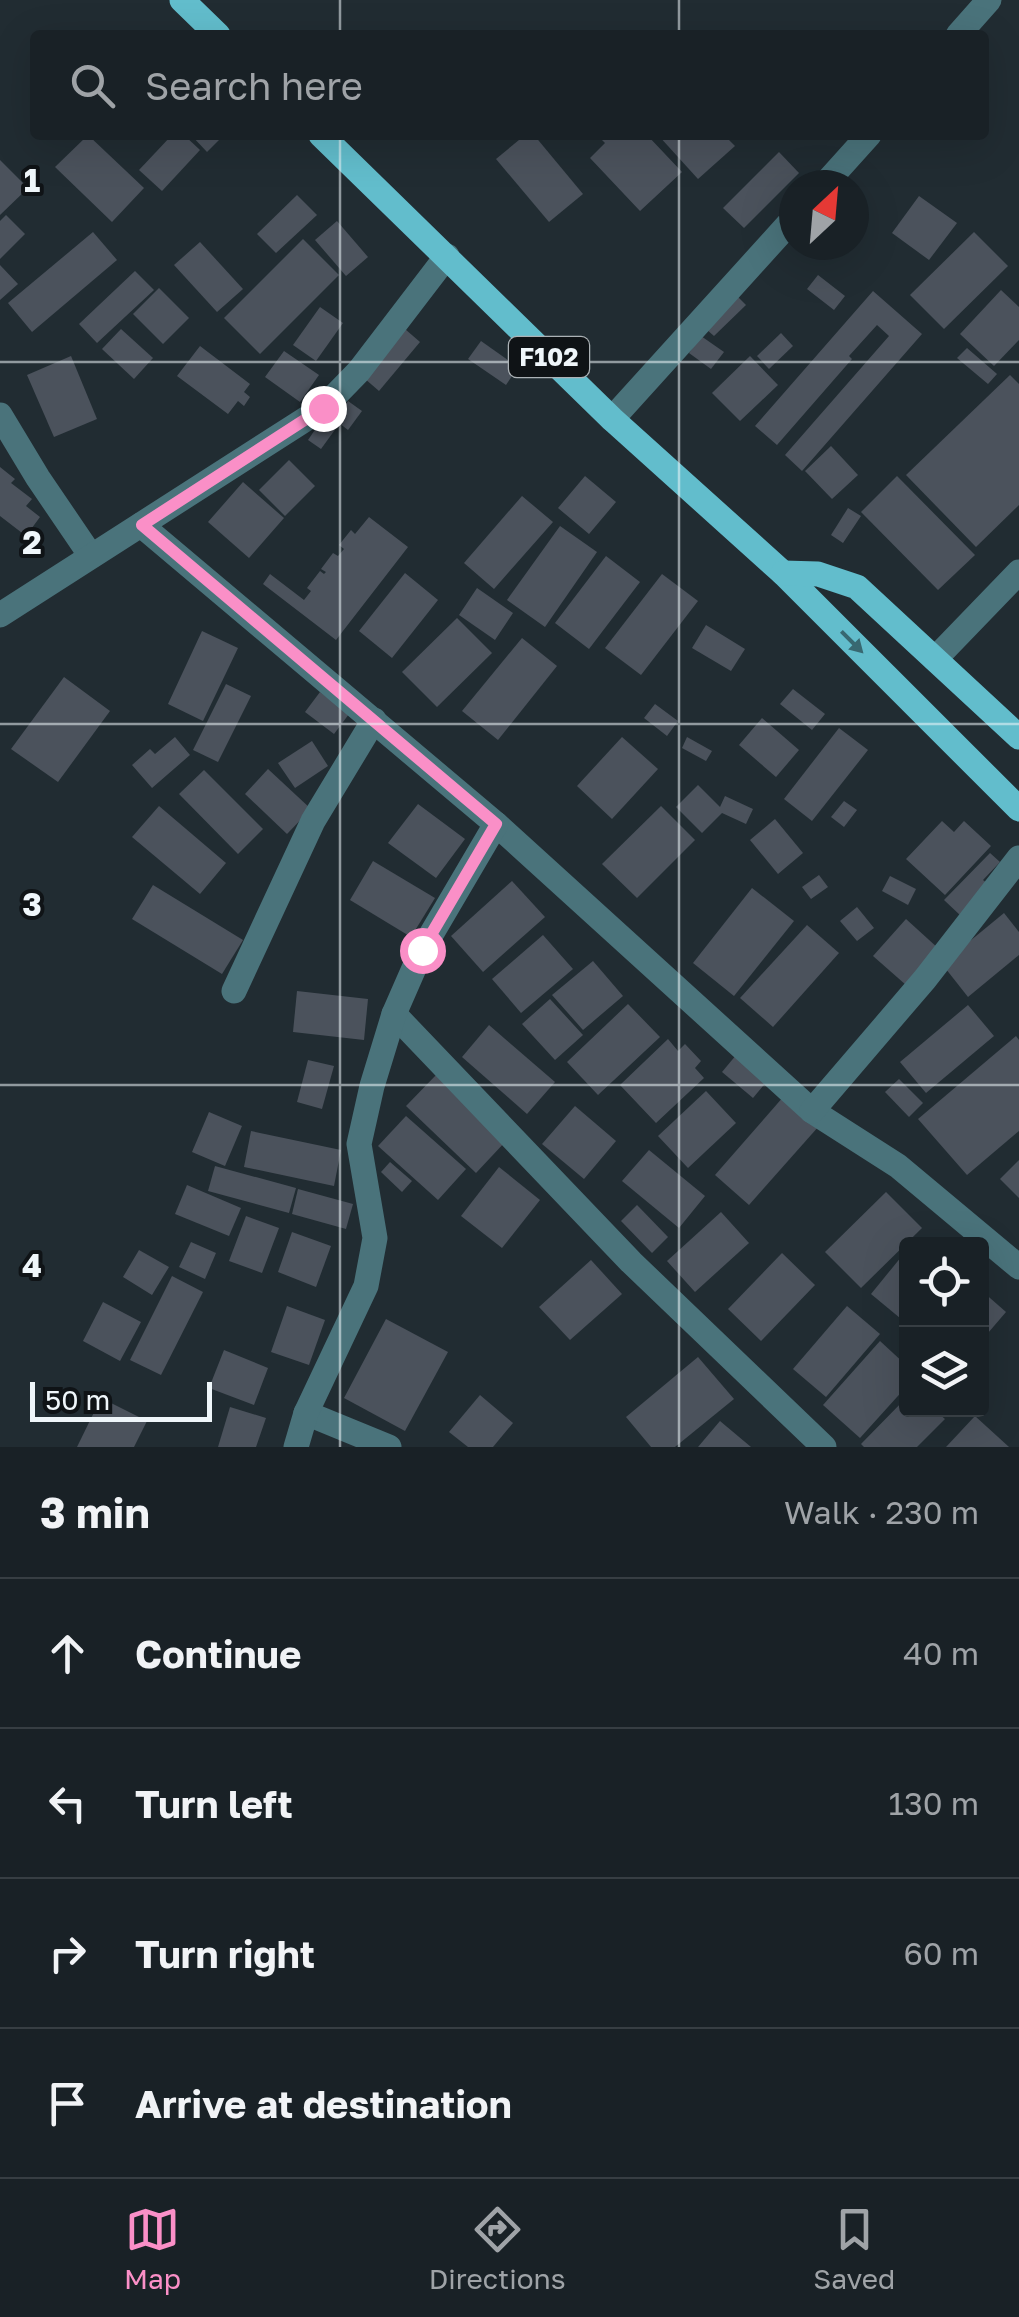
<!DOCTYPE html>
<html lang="en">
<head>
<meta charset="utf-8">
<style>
  :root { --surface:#192126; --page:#22292e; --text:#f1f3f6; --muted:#9fa3a7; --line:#373e43; --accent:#fa8fc7 }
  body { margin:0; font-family:"Golos Text",sans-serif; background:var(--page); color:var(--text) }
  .controls { position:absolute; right:30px; bottom:30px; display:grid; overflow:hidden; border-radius:10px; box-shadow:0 10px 40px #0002 }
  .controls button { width:90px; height:90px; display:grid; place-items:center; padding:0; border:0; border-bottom:2px solid var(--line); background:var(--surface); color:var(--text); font:50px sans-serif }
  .compass { position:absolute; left:779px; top:170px; width:90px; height:90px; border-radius:50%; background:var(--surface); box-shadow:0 10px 40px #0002; rotate:26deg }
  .scale { position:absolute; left:30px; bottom:25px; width:182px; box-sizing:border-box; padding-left:10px; border:5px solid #eff6fa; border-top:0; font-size:28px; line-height:35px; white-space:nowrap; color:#eff6fa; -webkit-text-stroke:8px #0f1316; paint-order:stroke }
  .stop { position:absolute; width:30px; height:30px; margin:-22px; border:8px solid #fa8fc7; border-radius:50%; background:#fff }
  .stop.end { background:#fa8fc7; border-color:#fff; box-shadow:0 2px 10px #0008 }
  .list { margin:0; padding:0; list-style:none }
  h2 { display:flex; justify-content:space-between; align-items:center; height:130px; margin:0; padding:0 40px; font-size:42px }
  h2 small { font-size:32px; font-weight:400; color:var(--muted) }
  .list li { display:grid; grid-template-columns:65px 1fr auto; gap:30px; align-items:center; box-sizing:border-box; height:150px; padding:0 40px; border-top:2px solid var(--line) }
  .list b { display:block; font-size:38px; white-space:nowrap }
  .list em { font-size:32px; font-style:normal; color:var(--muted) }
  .icon { flex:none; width:55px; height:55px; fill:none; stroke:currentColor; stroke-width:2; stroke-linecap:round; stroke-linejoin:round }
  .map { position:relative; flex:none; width:1019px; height:1447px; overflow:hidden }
  .search { position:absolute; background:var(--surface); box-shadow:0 10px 40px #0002; left:30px; right:30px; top:30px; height:110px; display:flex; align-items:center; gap:25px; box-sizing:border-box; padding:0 35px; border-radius:10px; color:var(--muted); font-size:38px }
  .sheet { height:730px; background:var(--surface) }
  nav { display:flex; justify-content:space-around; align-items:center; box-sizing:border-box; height:140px; border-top:2px solid var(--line); background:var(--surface); font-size:28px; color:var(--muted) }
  nav a { display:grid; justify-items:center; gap:5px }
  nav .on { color:var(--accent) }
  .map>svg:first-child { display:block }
  .building { fill:#4b525c }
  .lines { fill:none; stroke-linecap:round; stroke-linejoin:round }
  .minor { stroke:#4a737b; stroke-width:25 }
  .primary { stroke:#62bdcc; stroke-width:25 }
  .oneway { fill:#386871 }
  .route { stroke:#fa8fc7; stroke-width:12 }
  .grid { fill:none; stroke:#eff6fa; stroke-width:2.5; stroke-opacity:0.55 }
  .labels { text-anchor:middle; stroke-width:8; stroke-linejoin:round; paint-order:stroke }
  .shield { fill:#0f1316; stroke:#acb2b6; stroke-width:2.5 }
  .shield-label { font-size:25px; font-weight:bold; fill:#eff6fa }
  .grid-label { font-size:32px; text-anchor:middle; font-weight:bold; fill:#eff6fa; stroke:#0f1316; stroke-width:8; stroke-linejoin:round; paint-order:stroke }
</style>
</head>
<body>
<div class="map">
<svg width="1019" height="1447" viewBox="0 0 1019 1447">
  <rect width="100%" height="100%" fill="#212c32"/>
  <g class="building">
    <polygon points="88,135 144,188 112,222 55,167"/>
    <polygon points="172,135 184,135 200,150 162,191 139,170"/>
    <polygon points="191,135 216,135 220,139 207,152"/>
    <polygon points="525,135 534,135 583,194 549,222 496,159"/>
    <polygon points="597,135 647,135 682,172 640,211 590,158 605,143"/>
    <polygon points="658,135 724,135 735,146 698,179"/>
    <polygon points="779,152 799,173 744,228 723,208"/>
    <polygon points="0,160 28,188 0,215"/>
    <polygon points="297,195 317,215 276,253 257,234"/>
    <polygon points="919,196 957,223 929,260 892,233"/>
    <polygon points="6,215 25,234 0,259 0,221"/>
    <polygon points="337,221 368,257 346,276 315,240"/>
    <polygon points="93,232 117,260 32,332 8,303"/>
    <polygon points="974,232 1008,266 944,329 910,295"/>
    <polygon points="303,239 339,275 260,354 224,318"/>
    <polygon points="200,242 243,289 217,312 174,265"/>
    <polygon points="0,265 18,284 0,300"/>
    <polygon points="135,271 154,290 97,343 79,324"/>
    <polygon points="818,275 845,296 834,310 807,289"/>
    <polygon points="159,288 189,318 163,344 133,314"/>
    <polygon points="1001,290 1019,307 1019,340 994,366 960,334"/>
    <polygon points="873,291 922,334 802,471 785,455 889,336 877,325 849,356 852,359 777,445 755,426"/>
    <polygon points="738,297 746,305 714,336 706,329"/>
    <polygon points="320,307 343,323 316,361 293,345"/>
    <polygon points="121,329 153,358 134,379 102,349"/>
    <polygon points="405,329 420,342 379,391 364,378"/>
    <polygon points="781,333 793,346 769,369 757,356"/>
    <polygon points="701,336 724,352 711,369 689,353"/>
    <polygon points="481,341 518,367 506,385 468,359"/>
    <polygon points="200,346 250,384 244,392 250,397 244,406 238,401 228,414 177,376"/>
    <polygon points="967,348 997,374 988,384 957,358"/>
    <polygon points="284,351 319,375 300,402 265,377"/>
    <polygon points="71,356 97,419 54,437 27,375"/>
    <polygon points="750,356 778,385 740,421 712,393"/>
    <polygon points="1010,375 1019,384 1019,505 976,547 906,475"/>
    <polygon points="348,401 362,411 348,430 335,420"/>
    <polygon points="323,418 337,427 321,449 308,440"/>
    <polygon points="831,446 858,475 832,499 805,471"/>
    <polygon points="289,460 315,486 285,516 259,490"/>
    <polygon points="0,467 15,479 11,483 32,499 26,506 40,517 26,536 0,516"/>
    <polygon points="585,476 616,502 589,534 558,508"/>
    <polygon points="897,476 975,555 938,590 861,512"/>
    <polygon points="243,482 284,518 249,558 208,522"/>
    <polygon points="522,496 553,522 494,589 464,563"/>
    <polygon points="848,508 861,516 843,543 831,535"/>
    <polygon points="369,517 408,547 336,640 263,584 270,574 304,600 311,591 307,588 320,571 324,574 326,572 321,569 333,553 338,556 344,549 339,545 351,530 355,534"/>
    <polygon points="560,526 597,552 545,627 507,600"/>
    <polygon points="606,556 640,582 589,649 555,623"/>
    <polygon points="405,573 438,600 392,658 359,631"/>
    <polygon points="662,574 698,601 641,675 605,648"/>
    <polygon points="477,588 513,613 495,640 459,615"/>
    <polygon points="457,618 492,653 437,707 402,672"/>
    <polygon points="706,625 745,649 731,671 692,648"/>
    <polygon points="202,631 238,648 203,721 168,704"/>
    <polygon points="522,638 557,666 498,740 462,711"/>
    <polygon points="64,677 110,711 58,782 11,749"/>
    <polygon points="226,684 251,696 218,762 193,750"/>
    <polygon points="793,689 825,714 812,730 780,704"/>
    <polygon points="320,692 349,714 334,734 305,712"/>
    <polygon points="655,704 678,721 667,736 644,718"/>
    <polygon points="762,718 799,750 776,777 739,745"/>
    <polygon points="839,728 868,750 812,821 784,799"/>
    <polygon points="175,737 190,755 152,788 132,765 150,749 155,754"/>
    <polygon points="622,737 658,769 612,819 577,786"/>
    <polygon points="687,737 712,751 706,761 682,748"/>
    <polygon points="312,741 328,766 295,788 278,763"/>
    <polygon points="268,769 311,809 287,834 245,794"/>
    <polygon points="204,770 263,829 238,854 179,794"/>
    <polygon points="698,785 720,807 725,796 753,809 746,824 722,813 702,833 676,807"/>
    <polygon points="844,801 857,810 844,827 831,817"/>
    <polygon points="418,804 465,839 436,878 388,843"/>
    <polygon points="159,806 226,863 200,894 132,837"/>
    <polygon points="661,806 695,840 637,898 602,864"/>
    <polygon points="775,819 803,853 778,874 750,840"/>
    <polygon points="942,821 954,832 964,821 991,846 945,895 906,859"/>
    <polygon points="990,853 1000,862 983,880 989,885 961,916 944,900"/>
    <polygon points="373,861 435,898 411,937 350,900"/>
    <polygon points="819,875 828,887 811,899 802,887"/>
    <polygon points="890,876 916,889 908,905 882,891"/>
    <polygon points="512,881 545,917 483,972 451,936"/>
    <polygon points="153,885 243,940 222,974 132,919"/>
    <polygon points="752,888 794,921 734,996 693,963"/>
    <polygon points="857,907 874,928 857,941 840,921"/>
    <polygon points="1004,913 1019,932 1019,955 968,997 942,964"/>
    <polygon points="906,919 939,949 906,985 873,956"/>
    <polygon points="807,925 839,953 773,1027 740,998"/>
    <polygon points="543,935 573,969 521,1013 492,979"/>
    <polygon points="593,961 623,996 583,1030 552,995"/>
    <polygon points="297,991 368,999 364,1040 293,1032"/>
    <polygon points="550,999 583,1035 555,1060 522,1024"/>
    <polygon points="628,1004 660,1037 598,1095 567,1062"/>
    <polygon points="968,1005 994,1036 926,1093 900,1062"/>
    <polygon points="489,1025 555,1082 527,1114 462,1057"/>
    <polygon points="1016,1036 1019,1040 1019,1131 967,1175 918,1119"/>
    <polygon points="668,1039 678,1051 685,1044 701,1061 695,1068 704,1078 656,1123 620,1085"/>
    <polygon points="737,1054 768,1080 753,1098 722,1072"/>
    <polygon points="308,1060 334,1066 322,1109 297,1102"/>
    <polygon points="437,1074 506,1141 476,1173 406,1106"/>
    <polygon points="899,1079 923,1103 909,1117 885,1092"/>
    <polygon points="706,1091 736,1123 688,1168 658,1136"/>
    <polygon points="784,1096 819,1126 749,1205 715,1175"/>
    <polygon points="575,1106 616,1141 584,1179 542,1144"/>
    <polygon points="209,1112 242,1126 225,1166 192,1152"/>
    <polygon points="406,1116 466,1169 438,1200 378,1146"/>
    <polygon points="251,1131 341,1150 334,1186 244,1167"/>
    <polygon points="649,1150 705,1196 679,1228 622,1181"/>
    <polygon points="1019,1160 1019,1198 1000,1179"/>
    <polygon points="390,1162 412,1181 402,1192 381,1172"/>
    <polygon points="215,1166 296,1188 289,1213 208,1191"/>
    <polygon points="499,1167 540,1200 502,1248 461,1216"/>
    <polygon points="187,1185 241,1208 229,1236 175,1214"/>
    <polygon points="298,1189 353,1204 346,1229 292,1214"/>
    <polygon points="886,1192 922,1228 861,1288 825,1252"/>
    <polygon points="637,1205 668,1237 652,1253 621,1221"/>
    <polygon points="721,1212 749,1243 695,1292 667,1261"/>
    <polygon points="246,1216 279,1228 262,1273 229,1261"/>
    <polygon points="292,1232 331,1246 316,1287 278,1272"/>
    <polygon points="191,1242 216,1253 205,1279 179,1267"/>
    <polygon points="139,1250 169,1267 152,1295 123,1277"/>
    <polygon points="906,1251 906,1323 871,1294"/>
    <polygon points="782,1253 815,1285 761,1341 728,1309"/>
    <polygon points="591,1260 622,1294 570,1340 539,1307"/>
    <polygon points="172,1276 203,1292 161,1375 130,1360"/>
    <polygon points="982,1291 1006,1312 982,1340"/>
    <polygon points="103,1302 141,1322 120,1361 83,1341"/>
    <polygon points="287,1306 325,1320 309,1365 271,1352"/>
    <polygon points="847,1306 880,1334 826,1397 793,1369"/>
    <polygon points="386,1319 448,1352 405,1431 344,1398"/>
    <polygon points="880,1341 906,1365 906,1387 860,1438 823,1405"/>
    <polygon points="224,1350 268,1368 254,1405 209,1388"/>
    <polygon points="698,1357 734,1399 675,1447 651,1447 626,1417"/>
    <polygon points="480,1395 513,1423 493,1447 468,1447 449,1432"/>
    <polygon points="101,1398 147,1421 134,1447 77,1447"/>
    <polygon points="906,1398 906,1410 934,1410 945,1419 917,1447 864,1447 861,1444"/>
    <polygon points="230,1407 266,1418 256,1447 218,1447"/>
    <polygon points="975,1416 1009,1447 946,1447"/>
    <polygon points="720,1421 751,1447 698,1447"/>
  </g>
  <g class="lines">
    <g class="minor">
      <polyline points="958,35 989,0"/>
      <polyline points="824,185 869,135"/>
      <polyline points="0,415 38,478 91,556"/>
      <polyline points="612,419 794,218"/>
      <polyline points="141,525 496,824 812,1111 898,1166 1019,1267"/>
      <polyline points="0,615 323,408 359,371 447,256"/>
      <polyline points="935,659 1019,572"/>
      <polyline points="234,991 313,821 374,720"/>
      <polyline points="394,1014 631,1262 824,1447"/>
      <polyline points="812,1111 925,979 1019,858"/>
      <polyline points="306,1413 389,1447"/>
      <polyline points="296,1447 306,1413 366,1286 375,1238 359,1144 372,1086 394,1014 422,950 496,824"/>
    </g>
    <g class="primary">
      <polyline points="182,0 218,35"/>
      <polyline points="321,135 612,419 783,573 1019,809"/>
      <polyline points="783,573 818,574 857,587 1019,737"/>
    </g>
  </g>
  <defs><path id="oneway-solid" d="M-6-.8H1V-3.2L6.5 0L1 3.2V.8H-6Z" transform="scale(2.5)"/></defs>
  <use class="oneway" href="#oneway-solid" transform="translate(852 642) rotate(45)"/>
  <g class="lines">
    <polyline class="route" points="323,408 142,525 496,824 422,950"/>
  </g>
  <path class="grid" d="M340,0V35M679,0V35M340,135V1447M679,135V1447M0,362H1019M0,724H1019M0,1085H1019"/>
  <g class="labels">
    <rect class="shield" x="509" y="337" width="80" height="40" rx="8"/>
    <g class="shield-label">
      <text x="549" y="366">F102</text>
    </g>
  </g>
  <g class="grid-label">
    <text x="32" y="192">1</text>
    <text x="32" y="554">2</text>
    <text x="32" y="916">3</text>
    <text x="32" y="1277">4</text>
  </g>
</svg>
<div class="controls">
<button><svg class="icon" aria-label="locate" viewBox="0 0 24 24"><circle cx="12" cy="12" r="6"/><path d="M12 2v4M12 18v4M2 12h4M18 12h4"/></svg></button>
<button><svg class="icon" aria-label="layers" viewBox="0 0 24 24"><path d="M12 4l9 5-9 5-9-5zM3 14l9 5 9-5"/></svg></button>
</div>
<svg class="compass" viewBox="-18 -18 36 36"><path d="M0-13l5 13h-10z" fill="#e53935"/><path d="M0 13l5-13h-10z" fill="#9fa3a7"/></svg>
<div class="scale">50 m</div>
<div class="stop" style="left:422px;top:950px"></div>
<div class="stop end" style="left:323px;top:408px"></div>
<div class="search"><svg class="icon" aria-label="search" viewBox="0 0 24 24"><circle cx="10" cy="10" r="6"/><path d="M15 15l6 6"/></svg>Search here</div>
</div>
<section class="sheet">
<h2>3 min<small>Walk · 230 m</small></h2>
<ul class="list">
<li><svg class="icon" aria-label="ahead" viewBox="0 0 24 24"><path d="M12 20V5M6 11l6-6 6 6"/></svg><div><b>Continue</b></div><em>40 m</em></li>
<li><svg class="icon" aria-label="left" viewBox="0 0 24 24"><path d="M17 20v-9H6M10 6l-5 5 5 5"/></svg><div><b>Turn left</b></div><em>130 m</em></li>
<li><svg class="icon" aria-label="right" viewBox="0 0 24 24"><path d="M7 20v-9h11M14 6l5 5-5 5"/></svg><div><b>Turn right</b></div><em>60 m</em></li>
<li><svg class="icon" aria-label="arrive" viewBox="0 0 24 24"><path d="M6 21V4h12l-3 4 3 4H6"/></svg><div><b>Arrive at destination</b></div></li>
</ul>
</section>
<nav>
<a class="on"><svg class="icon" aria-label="map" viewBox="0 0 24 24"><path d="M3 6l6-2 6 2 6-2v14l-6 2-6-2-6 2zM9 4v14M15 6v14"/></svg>Map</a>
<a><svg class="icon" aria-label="directions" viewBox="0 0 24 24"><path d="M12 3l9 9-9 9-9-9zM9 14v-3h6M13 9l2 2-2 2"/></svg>Directions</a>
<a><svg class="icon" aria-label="saved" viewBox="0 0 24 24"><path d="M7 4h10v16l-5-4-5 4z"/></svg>Saved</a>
</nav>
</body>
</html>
